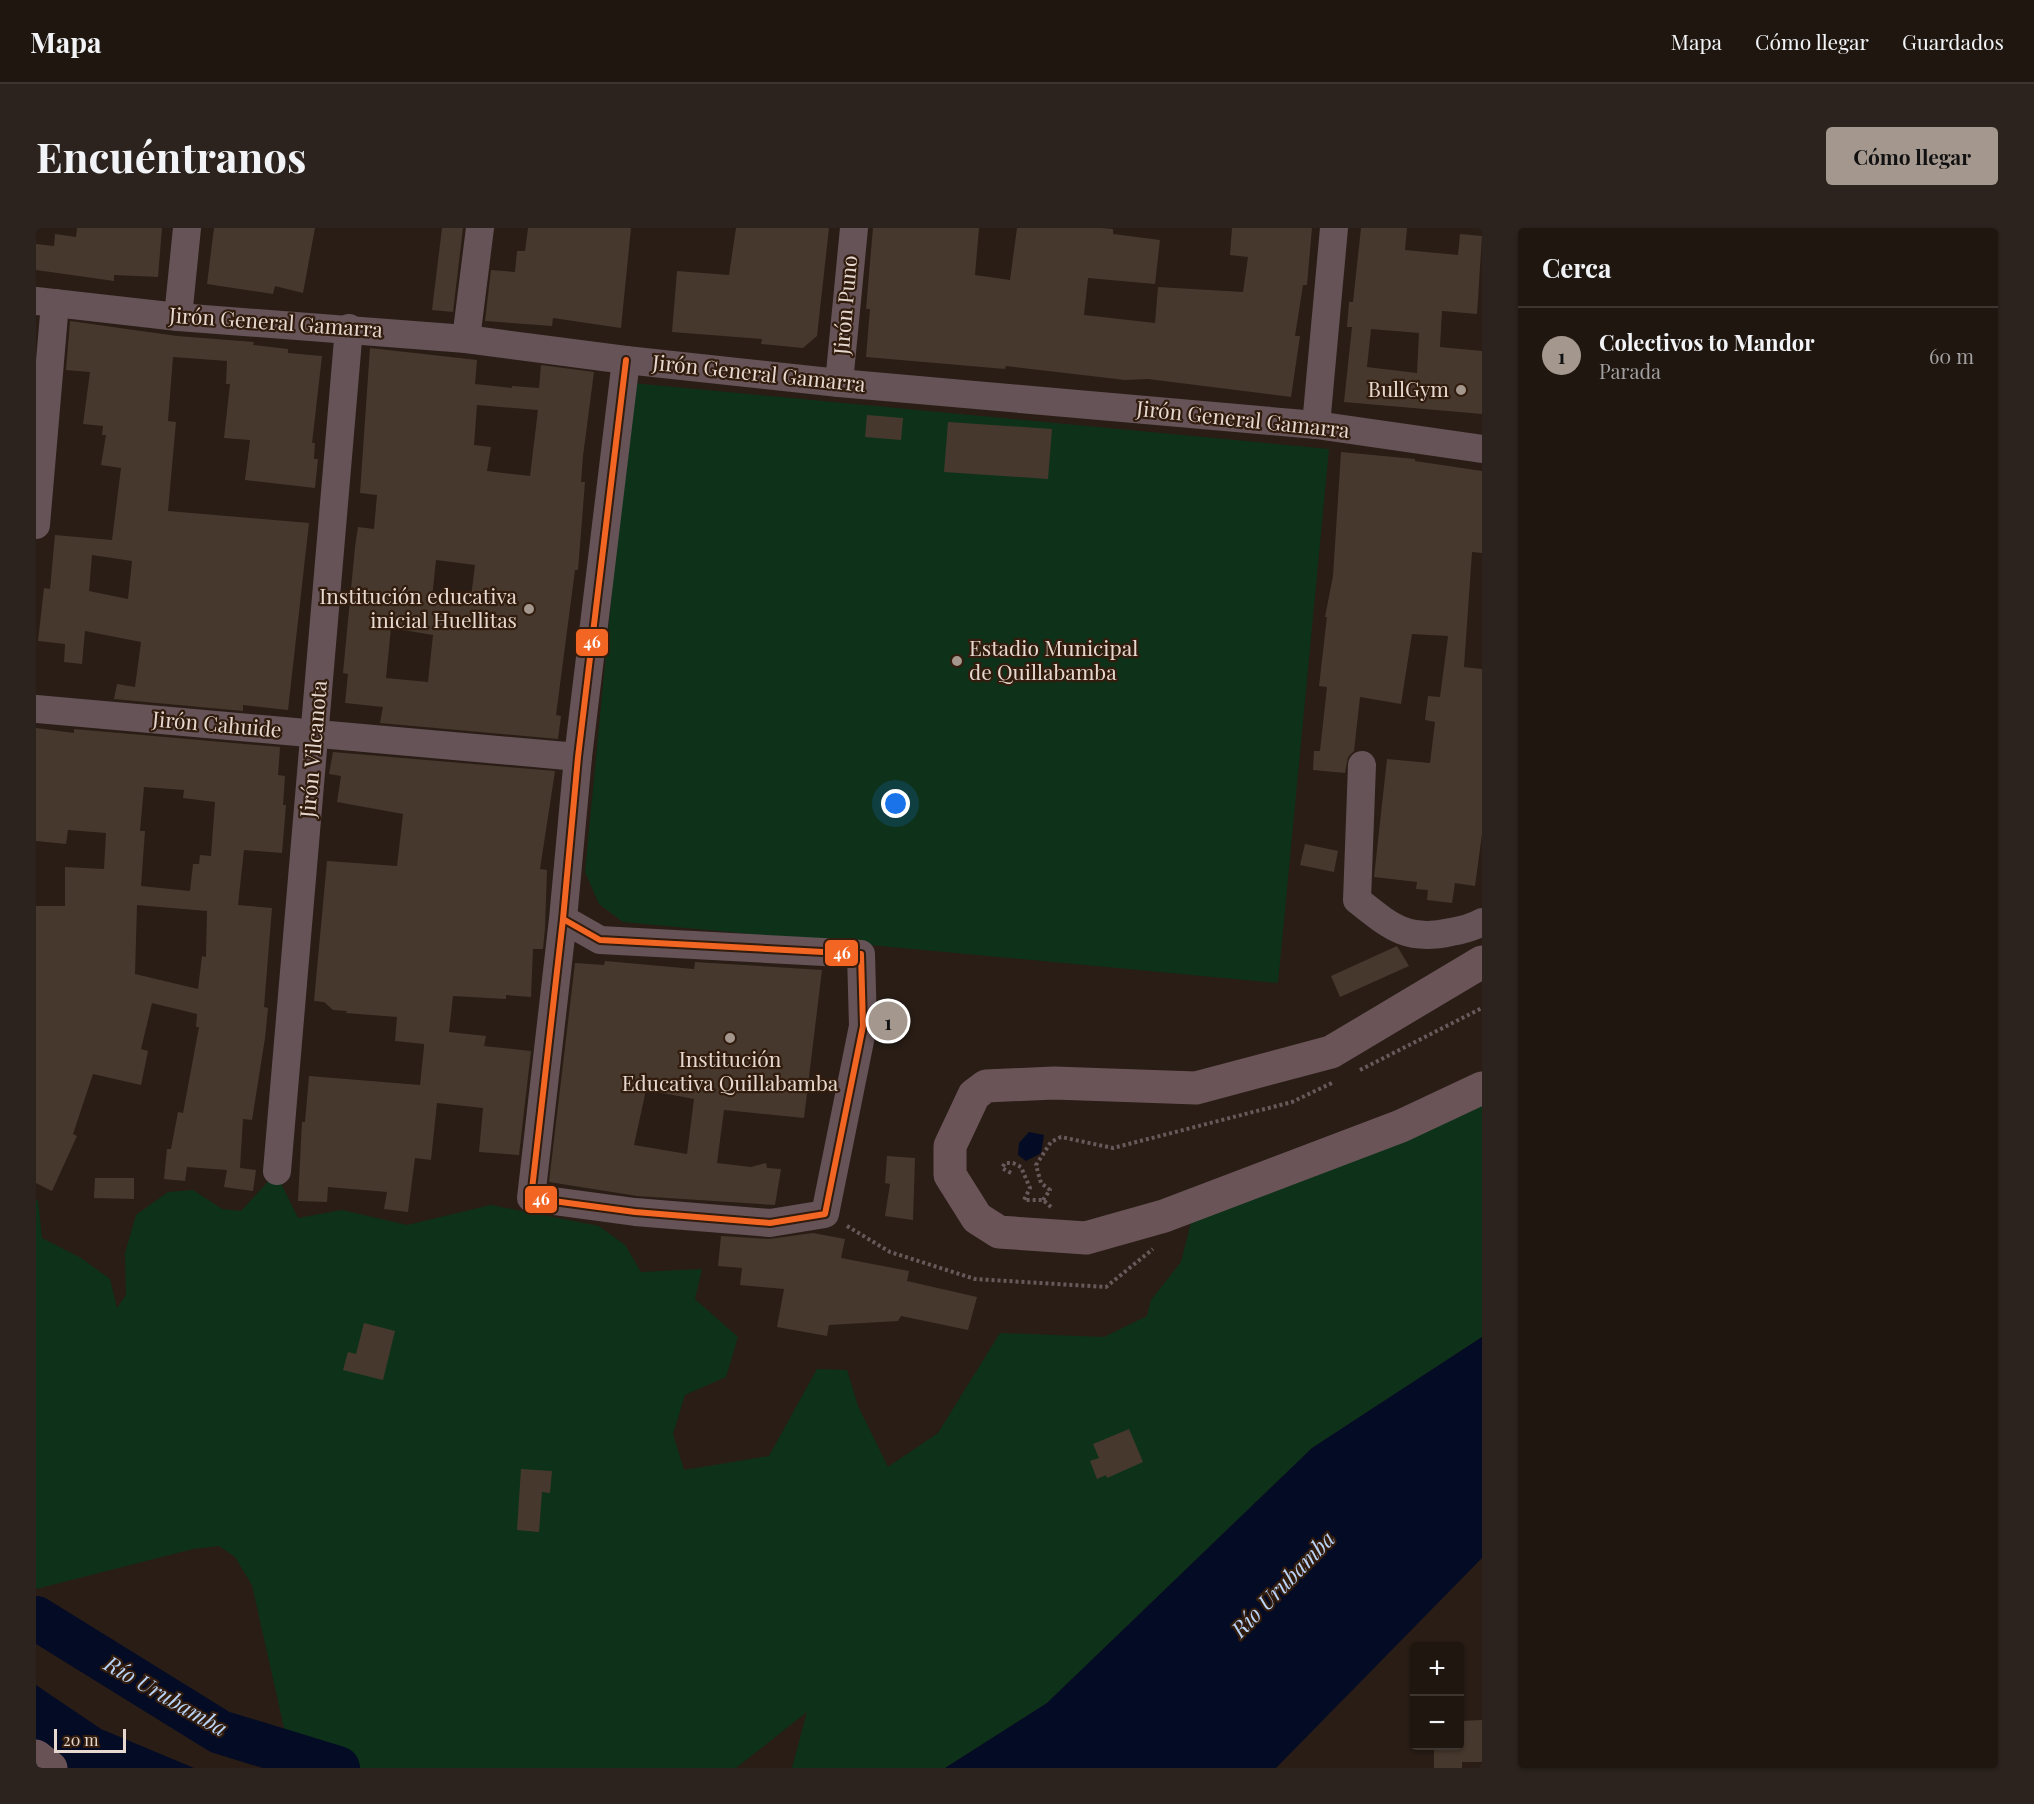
<!DOCTYPE html>
<html lang="es">
<head>
<meta charset="utf-8">
<style>
  :root { --surface:#1f1610; --page:#2c231e; --text:#f1f3f6; --muted:#a19f9f; --line:#3c3530; --accent:#a4978e }
  body { margin:0; font-family:"Playfair Display",serif; background:var(--page); color:var(--text) }
  .controls { position:absolute; right:18px; bottom:18px; display:grid; overflow:hidden; border-radius:6px; box-shadow:0 2px 4px #0004 }
  .controls button { width:54px; height:54px; display:grid; place-items:center; padding:0; border:0; border-bottom:2px solid var(--line); background:var(--surface); color:var(--text); font:30px sans-serif }
  .scale { position:absolute; left:18px; bottom:15px; width:72px; box-sizing:border-box; padding-left:6px; border:3px solid #e6d8cf; border-top:0; font-size:16px; line-height:21px; white-space:nowrap; color:#e6d8cf; -webkit-text-stroke:4px #311c0e; paint-order:stroke }
  .you { position:absolute; left:860px; top:576px; width:21px; height:21px; margin:-15px; border:4px solid #fff; border-radius:50%; background:#1a73e8; box-shadow:0 0 0 9px #1a73e833 }
  .badge { display:grid; place-items:center; width:39px; height:39px; border-radius:50%; background:var(--accent); color:#111; font-size:20px; font-weight:700 }
  .pin { position:absolute; translate:-50% -50%; border:3px solid #fff; box-shadow:0 2px 6px #0006 }
  .list { margin:0; padding:0; list-style:none }
  h2 { display:flex; justify-content:space-between; align-items:center; height:78px; margin:0; padding:0 24px; font-size:26px }
  h2 small { font-size:20px; font-weight:400; color:var(--muted) }
  .list li { display:grid; grid-template-columns:39px 1fr auto; gap:18px; align-items:center; box-sizing:border-box; height:96px; padding:0 24px; border-top:2px solid var(--line) }
  .list b { display:block; font-size:22px; white-space:nowrap }
  .list p { margin:0; font-size:20px; white-space:nowrap; color:var(--muted) }
  .list em { font-size:20px; font-style:normal; color:var(--muted) }
  .map { position:relative; flex:none; width:1446px; height:1540px; overflow:hidden; border-radius:6px }
  header { display:flex; align-items:center; gap:36px; box-sizing:border-box; height:84px; padding:0 30px; background:var(--surface); border-bottom:2px solid var(--line) }
  header strong { font-size:28px }
  nav { display:flex; gap:33px; margin-inline-start:auto; font-size:21px }
  .intro { display:flex; align-items:center; justify-content:space-between; box-sizing:border-box; height:144px; padding:0 36px }
  h1 { margin:0; font-size:42px }
  .button { padding:15px 27px; border-radius:6px; background:var(--accent); color:#111; font-size:21px; font-weight:700 }
  main { display:flex; gap:36px; padding:0 36px }
  aside { flex:1; background:var(--surface); border-radius:6px; box-shadow:0 2px 4px #0004 }
  .map>svg:first-child { display:block }
  .green { fill:#0e3219 }
  .water { fill:#040b25 }
  .lines { fill:none; stroke-linecap:round; stroke-linejoin:round }
  .river { stroke:#040b25; stroke-width:44 }
  .building { fill:#47382d; fill-rule:evenodd }
  .path { stroke:#68595a; stroke-width:4; stroke-dasharray:3 3; stroke-linecap:butt }
  .street { stroke:#655357; stroke-width:28 }
  .secondary { stroke:#6a5457; stroke-width:33 }
  .primary { stroke:#685255; stroke-width:33 }
  .bus-1-casing { stroke:#311c0e; stroke-width:10 }
  .bus-1 { stroke:#f26522; stroke-width:6 }
  .poi-dot { fill:#a4978e; stroke:#311c0e; stroke-width:2 }
  .labels { text-anchor:middle; stroke-width:4.5; stroke-linejoin:round; paint-order:stroke }
  .street-label { font-size:21px; fill:#e6d8cf; stroke:#311c0e }
  .poi-label { font-size:21px; fill:#e6d8cf; stroke:#311c0e; text-anchor:end }
  .water-label { font-size:22px; font-style:italic; fill:#bad4f7; stroke:#311c0e }
  .line-badge { stroke:#311c0e; stroke-width:2 }
  .badge-label { font-size:16px; text-anchor:middle; font-weight:bold; fill:#fff }
</style>
</head>
<body>
<header>
<strong>Mapa</strong>
<nav><a>Mapa</a><a>Cómo llegar</a><a>Guardados</a></nav>
</header>
<div class="intro"><h1>Encuéntranos</h1><a class="button">Cómo llegar</a></div>
<main>
<div class="map">
<svg width="1446" height="1540" viewBox="0 0 1446 1540">
  <rect width="100%" height="100%" fill="#291d16"/>
  <g class="green">
    <polygon points="596,155 1293,221 1242,755 587,694 563,676 549,644"/>
    <polygon points="1446,860 1446,1109 1276,1220 1011,1475 909,1540 756,1540 771,1484 700,1540 257,1540 216,1357 199,1329 183,1318 157,1321 0,1361 0,972 2,973 6,1010 45,1030 74,1051 81,1080 90,1067 89,1025 100,987 132,964 157,962 186,981 205,983 240,945 262,990 306,982 371,997 455,977 563,998 589,1017 605,1044 666,1041 659,1071 702,1109 690,1149 649,1167 637,1206 648,1242 733,1228 781,1141 811,1142 822,1178 852,1239 902,1205 964,1105 1068,1109 1111,1088 1115,1072 1145,1034 1160,975"/>
  </g>
  <g class="water">
    <polygon points="993,904 1008,907 1005,925 990,933 982,927 983,915"/>
    <polygon points="1446,1109 1446,1330 1240,1540 909,1540 1011,1475 1276,1220"/>
    <polygon points="0,1457 65,1501 158,1540 0,1540"/>
  </g>
  <g class="lines">
    <polyline class="river" points="0,1390 184,1504 302,1540"/>
  </g>
  <g class="building">
    <polygon points="41,0 126,0 122,49 78,47 78,53 0,42 0,16 18,18 19,6 40,9"/>
    <polygon points="178,0 279,0 267,65 239,58 237,66 171,56"/>
    <polygon points="406,0 427,0 417,84 396,82"/>
    <polygon points="492,0 595,0 585,100 517,90 516,98 449,93 455,42 479,44 481,23 489,23"/>
    <polygon points="700,0 793,0 781,108 767,120 725,116 726,111 636,104 641,43 693,47"/>
    <polygon points="837,0 943,0 939,47 974,52 981,0 1065,0 1077,1 1077,6 1124,12 1119,56 1052,50 1048,87 1119,95 1122,59 1207,64 1212,29 1194,27 1196,0 1276,0 1271,57 1267,57 1259,108 1264,108 1255,169 1112,151 1089,152 970,138 969,141 830,129 834,81 830,81"/>
    <path d="M1325,0H1371L1369,22L1422,27L1424,6L1446,8L1441,86L1406,83L1404,119L1446,123V186L1308,174L1316,99H1311L1313,74H1317ZM1335,101L1383,105L1381,145L1331,139Z"/>
    <path d="M34,93L141,108L218,114L217,117L252,121V125L286,128L276,215H279L278,231H282L279,260L209,252L214,212L188,210L194,156H190L191,133L137,129L132,193L140,194L132,283L273,295L252,482L207,477V483L78,471L81,456L99,459L105,414L49,403L46,436L28,434L29,416L2,413L8,360L14,361L19,307L76,312L85,240L65,237L70,207H66L67,198L47,196L54,144L30,142ZM56,327L96,333L92,371L53,363Z"/>
    <path d="M334,120L441,132L439,156L476,160V158L503,160L505,137L558,144L547,228L545,254H549L542,342H539L520,487L525,488L522,511L344,495L347,479L309,475L312,446L307,445L319,319L322,299L338,301L341,267L324,265ZM441,177L502,182L494,248L451,243L455,219L438,217ZM400,332L439,337L434,377L396,370ZM355,400L397,407L392,454L350,450Z"/>
    <polygon points="831,187 867,190 865,212 829,209"/>
    <polygon points="912,194 1016,201 1012,251 908,244"/>
    <polygon points="1305,224 1379,231 1379,233 1446,243 1446,325 1436,324 1428,439 1446,441 1446,606 1439,658 1419,655 1416,675 1391,672 1392,662 1380,661 1381,654 1338,649 1351,531 1394,535 1399,494 1389,492 1392,468 1404,469 1412,408 1376,406 1365,476 1324,469 1318,523 1312,529 1309,545 1277,542 1278,523 1284,523 1291,459 1283,458 1291,389 1289,389 1297,348"/>
    <path d="M0,500L38,505V501L244,519L242,547L249,548L247,577H250L246,625L208,622L202,677L236,680L228,779L232,780L229,810L216,892L207,891L204,940L220,942L217,963L188,959L191,942L151,939L149,953L128,951L131,921H135L142,884L147,885L163,799H160L161,786L116,775L105,821L112,823L105,857L57,846L37,906L41,908L16,963L0,955V678H29V639L68,641L70,605L32,602L30,616L0,613ZM108,559L148,562L147,570L179,574L175,628L164,627L163,636H157L154,663L105,658L109,603H104ZM101,677L171,683L170,729L166,728L162,761L99,746Z"/>
    <polygon points="297,524 519,543 504,641 511,642 509,700 507,721 497,721 495,769 470,767 470,771 417,768 413,804 450,808 448,818 495,823 483,927 443,924 447,880 401,875 395,932 379,930 372,984 348,981 351,964 292,959 291,974 262,973 266,894 269,894 273,848 384,857 388,819 388,816 359,813 361,789 310,785 311,783 297,782 288,774 278,773 291,633 361,638 367,586 301,574 305,548 293,546"/>
    <polygon points="1269,616 1302,623 1298,644 1264,637"/>
    <polygon points="1361,718 1373,738 1304,769 1295,748"/>
    <path d="M569,733L658,741L659,734L786,742L768,890L688,882L681,935L715,939L730,935L731,940L745,941L739,977L601,968L513,954L539,735L568,737ZM610,862L658,871L651,926L598,917Z"/>
    <polygon points="851,928 879,930 877,992 849,988 854,956 849,955"/>
    <polygon points="59,950 98,950 98,971 58,970"/>
    <polygon points="777,1005 809,1011 805,1030 873,1043 871,1053 941,1069 932,1102 865,1088 862,1093 793,1097 791,1108 741,1099 748,1061 704,1057 706,1040 682,1038 685,1008 733,1011"/>
    <polygon points="328,1095 359,1103 347,1152 307,1142 312,1124 320,1126"/>
    <polygon points="1093,1201 1107,1234 1071,1250 1070,1247 1061,1251 1054,1233 1063,1230 1057,1216"/>
    <polygon points="485,1241 516,1243 514,1265 506,1264 503,1304 481,1302"/>
    <polygon points="1446,1492 1446,1534 1426,1534 1426,1540 1398,1540 1398,1518 1424,1518 1424,1493"/>
  </g>
  <g class="lines">
    <g class="path">
      <polyline points="1324,842 1446,780"/>
      <polyline points="975,945 966,940 969,935 977,935 985,939 994,960 988,972 1007,972 1016,980"/>
      <polyline points="1007,972 1014,962 1005,955 1000,937 1015,914 1025,909 1077,920 1256,874 1298,854"/>
      <polyline points="811,998 854,1024 939,1051 1070,1059 1117,1021"/>
    </g>
    <g class="street">
      <polyline points="0,73 142,89 430,111 590,132 803,155 1280,197 1446,221"/>
      <polyline points="142,89 151,0"/>
      <polyline points="430,111 444,0"/>
      <polyline points="803,155 818,0"/>
      <polyline points="1280,197 1298,0"/>
      <polyline points="0,297 19,75"/>
      <polyline points="0,481 542,529"/>
      <path d="M1326,537L1321,672C1354,698 1370,714 1415,704C1426,702 1436,700 1446,694"/>
      <polyline points="527,691 564,712 825,726 827,798 789,986 734,995 599,984 495,970 527,691 542,529 590,132"/>
      <polyline points="241,943 313,100"/>
    </g>
    <polyline class="secondary" points="1446,734 1295,824 1160,860 1018,855 950,858 938,867 914,918 914,947 941,990 963,1004 1050,1010 1128,988 1365,898 1446,860"/>
    <polyline class="primary" points="0,1528 15,1540"/>
    <g class="bus-1-casing">
      <polyline id="bus-1" points="527,691 564,712 825,726 827,798 789,986 734,995 599,984 495,970 527,691 542,529 590,132"/>
    </g>
    <use href="#bus-1" class="bus-1"/>
  </g>
  <g class="poi-dot">
    <circle cx="1425" cy="162" r="6"/>
    <circle cx="493" cy="381" r="6"/>
    <circle cx="921" cy="433" r="6"/>
    <circle cx="694" cy="810" r="6"/>
  </g>
  <g class="labels">
    <g class="street-label">
      <text transform="translate(810 77) rotate(-85)" y="7">Jirón Puno</text>
      <text transform="translate(240 95) rotate(4)" y="7">Jirón General Gamarra</text>
      <text transform="translate(723 146) rotate(6)" y="7">Jirón General Gamarra</text>
      <text transform="translate(1207 192) rotate(6)" y="7">Jirón General Gamarra</text>
      <text transform="translate(181 497) rotate(5)" y="7">Jirón Cahuide</text>
      <text transform="translate(278 521) rotate(-85)" y="7">Jirón Vilcanota</text>
    </g>
    <g class="poi-label">
      <text x="1413" y="169">BullGym</text>
      <text x="481" y="376">Institución educativa<tspan x="481" dy="24">inicial Huellitas</tspan></text>
      <text x="933" y="428" text-anchor="start">Estadio Municipal<tspan x="933" dy="24">de Quillabamba</tspan></text>
      <text x="694" y="839" text-anchor="middle">Institución<tspan x="694" dy="24">Educativa Quillabamba</tspan></text>
    </g>
    <g class="water-label">
      <text transform="translate(1247 1356) rotate(-46)" y="8">Río Urubamba</text>
      <text transform="translate(130 1468) rotate(30)" y="8">Río Urubamba</text>
    </g>
  </g>
  <g class="line-badge">
    <rect x="539" y="400" width="34" height="29" rx="6" fill="#f26522"/>
    <rect x="788" y="711" width="35" height="28" rx="6" fill="#f26522"/>
    <rect x="488" y="957" width="34" height="29" rx="6" fill="#f26522"/>
  </g>
  <g class="badge-label">
    <text x="556" y="420">46</text>
    <text x="806" y="731">46</text>
    <text x="505" y="977">46</text>
  </g>
</svg>
<div class="controls">
<button>+</button>
<button>−</button>
</div>
<div class="scale">20 m</div>
<div class="you"></div>
<div class="pin badge" style="left:852px;top:793px">1</div>
</div>
<aside>
<h2>Cerca<small></small></h2>
<ul class="list">
<li><span class="badge">1</span><div><b>Colectivos to Mandor</b><p>Parada</p></div><em>60 m</em></li>
</ul>
</aside>
</main>
</body>
</html>
